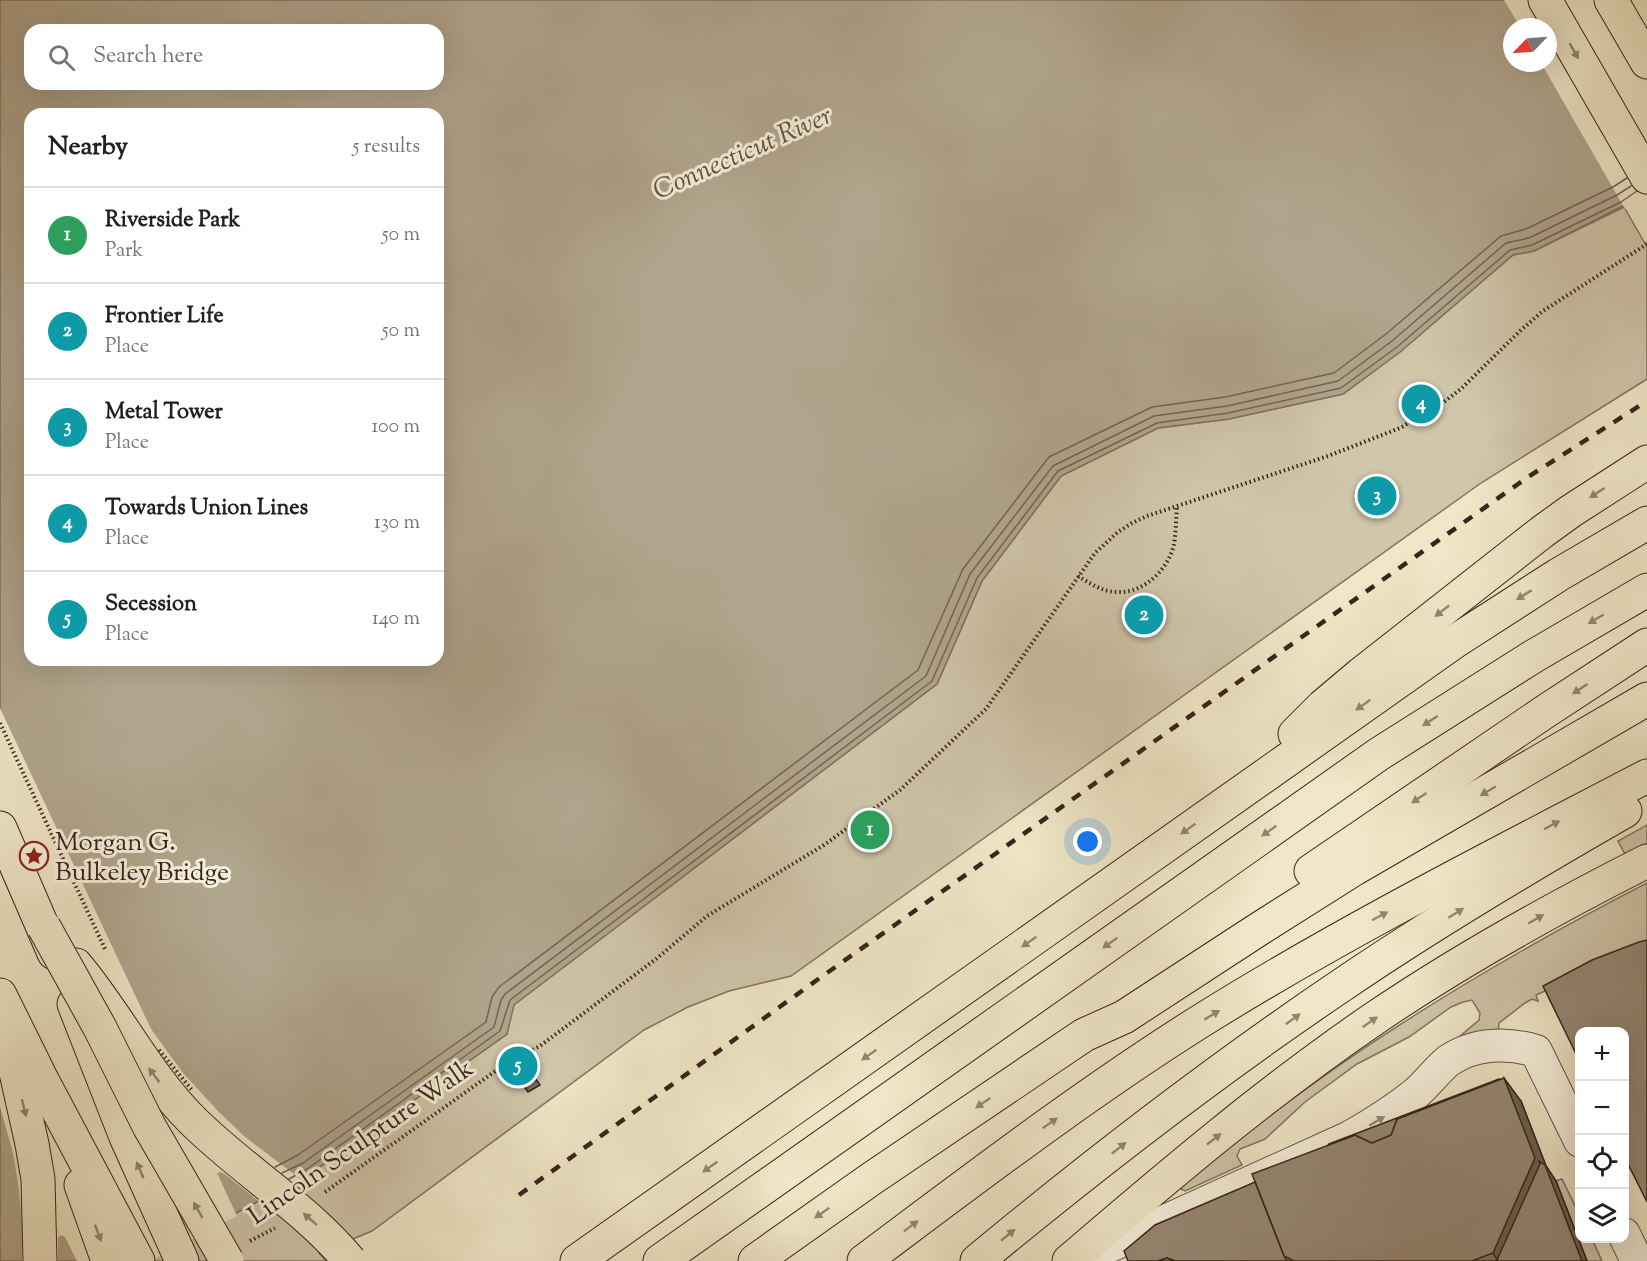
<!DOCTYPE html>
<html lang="en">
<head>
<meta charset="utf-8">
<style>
  :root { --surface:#fff; --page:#f2f2f2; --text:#202124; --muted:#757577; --line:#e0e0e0; --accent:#db2777 }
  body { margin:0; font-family:"Sorts Mill Goudy",serif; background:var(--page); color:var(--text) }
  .controls { position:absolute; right:18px; bottom:18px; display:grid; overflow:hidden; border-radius:12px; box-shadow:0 6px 24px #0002 }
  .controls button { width:54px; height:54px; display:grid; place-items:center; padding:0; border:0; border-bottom:2px solid var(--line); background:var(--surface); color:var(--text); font:30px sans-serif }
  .compass { position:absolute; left:1503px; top:18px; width:54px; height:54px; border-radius:50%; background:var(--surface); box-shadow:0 6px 24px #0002; rotate:245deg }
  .you { position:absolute; left:1088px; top:842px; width:21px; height:21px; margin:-15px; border:4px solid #fff; border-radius:50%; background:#1a73e8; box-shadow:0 0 0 9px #1a73e833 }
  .badge { display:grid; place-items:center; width:39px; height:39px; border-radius:50%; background:var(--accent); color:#fff; font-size:20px; font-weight:700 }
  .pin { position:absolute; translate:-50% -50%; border:3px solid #fff; box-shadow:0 2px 6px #0006 }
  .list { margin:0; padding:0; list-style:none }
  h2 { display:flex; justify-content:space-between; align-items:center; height:78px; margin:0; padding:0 24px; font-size:26px }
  h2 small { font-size:20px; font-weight:400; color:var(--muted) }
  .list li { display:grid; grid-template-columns:39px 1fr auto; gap:18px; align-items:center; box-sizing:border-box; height:96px; padding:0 24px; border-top:2px solid var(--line) }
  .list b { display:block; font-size:22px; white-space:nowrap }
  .list p { margin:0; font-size:20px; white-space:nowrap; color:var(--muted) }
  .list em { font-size:20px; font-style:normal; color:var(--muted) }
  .icon { flex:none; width:33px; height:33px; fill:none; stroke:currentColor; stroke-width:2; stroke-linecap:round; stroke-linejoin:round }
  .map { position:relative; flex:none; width:1647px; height:1261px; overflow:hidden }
  .search { position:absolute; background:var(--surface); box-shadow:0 6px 24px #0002; left:24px; top:24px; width:420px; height:66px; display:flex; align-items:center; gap:15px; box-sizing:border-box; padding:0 21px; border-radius:18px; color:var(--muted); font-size:22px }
  .panel { position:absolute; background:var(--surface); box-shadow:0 6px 24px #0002; left:24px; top:108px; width:420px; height:558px; border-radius:18px }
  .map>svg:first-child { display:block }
  .green { fill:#d0c6aa; stroke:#837563; stroke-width:1.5 }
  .water { fill:#b0a58d; stroke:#7f7160; stroke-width:1.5; fill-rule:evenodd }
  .pier { fill:#efe7c7 }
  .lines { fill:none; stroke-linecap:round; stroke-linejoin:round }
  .shore { stroke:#736454; stroke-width:1.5 }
  .minor-casing { stroke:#645547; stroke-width:34 }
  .highway-casing { stroke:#36241c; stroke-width:35 }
  .path { stroke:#36241c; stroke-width:4; stroke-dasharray:1.5 3; stroke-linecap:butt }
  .minor { stroke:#f5efdb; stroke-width:32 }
  .highway { stroke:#efe7c7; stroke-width:33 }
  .rail { stroke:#36241c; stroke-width:4.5; stroke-dasharray:10 10; stroke-linecap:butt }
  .highway-bridge-casing { stroke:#36241c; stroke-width:35; stroke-linecap:butt }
  .path-bridge { stroke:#36241c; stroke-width:4; stroke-dasharray:1.5 3; stroke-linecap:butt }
  .highway-bridge { stroke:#efe7c7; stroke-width:33 }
  .wall { fill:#817665; stroke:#36241c; stroke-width:1.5 }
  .shaded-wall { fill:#696052; stroke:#36241c; stroke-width:1.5 }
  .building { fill:#968975; stroke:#36241c; stroke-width:1.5 }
  .oneway { fill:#928672 }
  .oneway2 { fill:#968a7c }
  .labels { text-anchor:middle; stroke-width:6; stroke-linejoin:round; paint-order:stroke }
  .poi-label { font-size:26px; fill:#36241c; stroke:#f5efdb; text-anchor:start }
  .street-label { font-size:26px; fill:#36241c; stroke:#f5efdb }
  .water-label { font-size:27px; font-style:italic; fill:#615144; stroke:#f5efdb }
</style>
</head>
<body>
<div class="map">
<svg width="1647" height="1261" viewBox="0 0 1647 1261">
  <rect width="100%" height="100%" fill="#efe7c7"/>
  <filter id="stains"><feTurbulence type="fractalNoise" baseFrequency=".00333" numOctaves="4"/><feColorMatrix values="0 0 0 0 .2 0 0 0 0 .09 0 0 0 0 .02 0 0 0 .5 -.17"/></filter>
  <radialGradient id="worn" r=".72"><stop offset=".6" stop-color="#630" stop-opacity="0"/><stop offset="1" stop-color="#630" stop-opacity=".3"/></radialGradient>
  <g class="green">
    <polygon points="1624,207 1647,247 1647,379 1481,483 791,976 729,991 688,1007 644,1030 372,1231 319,1253 326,1261 144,1261 310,1174 507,1034 513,1005 937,684 982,581 1061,476 1158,428 1229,419 1343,394 1400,352 1513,255 1534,251"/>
    <polygon points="1647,825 1647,846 1626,856 1618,841"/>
    <path d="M1647,883V946L1536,995L1538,1001L1532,999L1525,1003L1499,1023L1498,1035L1452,1043L1479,1020L1480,1013L1472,1000L1463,1002L1451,1007L1409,1037L1357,1064L1305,1102L1265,1139L1240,1149L1237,1156L1242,1165L1185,1191L1177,1187C1249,1131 1321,1075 1398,1026C1478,974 1562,927 1647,883Z"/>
    <polygon points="1551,1178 1556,1181 1562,1179 1579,1214 1580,1238 1592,1239 1602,1261 1551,1261"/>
  </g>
  <path class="water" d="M0,0H1647L1635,200L1534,251L1513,255L1400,352L1343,394L1229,419L1158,428L1061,476L982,581L937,684L514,1005L507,1034L310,1174L144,1261H0ZM1512,27H1548V63H1512ZM30,30H438V84H30ZM30,114H438V660H30Z"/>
  <g class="pier">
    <polygon points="1504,0 1647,0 1647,195 1625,209 1541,63 1548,63 1548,27 1520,27"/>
    <polygon points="0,708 151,1029 183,1073 217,1110 244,1136 303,1181 261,1203 226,1175 221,1172 217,1173 237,1216 151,1261 77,1261 65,1237 61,1235 58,1237 58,1261 22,1261 22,1223 19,1189 13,1153 0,1107"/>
  </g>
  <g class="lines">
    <g class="shore">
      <polyline points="275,1167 298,1155 486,1022 492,997 499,987 918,670 963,569 1049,457 1152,407 1225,397 1334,373 1386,334 1501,236 1526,229 1613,187 1627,178"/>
      <polyline points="282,1173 303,1163 494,1027 501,1000 505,994 926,676 970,574 1053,466 1154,416 1227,406 1338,381 1392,341 1506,243 1529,238 1617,195 1631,186"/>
      <polyline points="289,1179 307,1169 500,1031 510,1000 932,681 977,578 1058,471 1157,423 1228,413 1341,388 1397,347 1510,250 1532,245 1621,202 1637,191"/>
    </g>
    <g class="minor-casing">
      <g id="minor">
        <polyline points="1624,1234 1637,1261"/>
        <path d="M1077,1261L1350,1137C1373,1124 1395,1110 1415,1094C1427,1084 1436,1071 1448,1061C1474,1043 1507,1042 1536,1051L1580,1141"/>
      </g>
    </g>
    <g class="highway-casing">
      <g id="highway">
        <polyline points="1545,0 1647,177"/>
        <polyline points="1611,0 1647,62"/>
        <polyline points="1295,734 1323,706 1361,674 1542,532 1571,511 1647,462"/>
        <polyline points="0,828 54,953"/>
        <polyline points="1311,871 1543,713 1647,645"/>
        <path d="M76,965C118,1015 146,1074 192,1120"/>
        <polyline points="0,995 42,1080 138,1261"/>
        <polyline points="74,1004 126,1137 182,1261"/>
        <polyline points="9,1041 32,1144 38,1179 40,1261"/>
        <polyline points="81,1185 108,1261"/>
        <polyline points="577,1261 1457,640 1558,575 1647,523"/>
        <polyline points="660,1261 1379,754 1534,656 1647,590"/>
        <polyline points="755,1261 871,1179 1084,1035 1124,1017 1259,929 1354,869 1647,699"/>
        <path d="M864,1261C975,1178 1086,1093 1204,1019C1347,930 1498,854 1647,776"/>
        <path d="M977,1261C1094,1164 1216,1070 1342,985C1433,923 1529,866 1625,811"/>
        <path d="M1069,1261C1168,1176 1268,1091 1375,1018C1462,959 1554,908 1647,861"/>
      </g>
    </g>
    <g class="path">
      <path d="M1078,576C1089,583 1103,592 1117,592C1143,594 1169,569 1174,544C1176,532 1176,519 1177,507"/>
      <polyline points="0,723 105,949"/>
      <polyline points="325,1192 511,1060 540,1046 656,959 707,916 824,845 900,790 986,709 1095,553 1118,532 1132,523 1147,516 1328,456 1400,428 1444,402 1462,388 1521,330 1543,311 1647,244"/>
      <polyline points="250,1241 275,1228"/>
    </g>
    <use href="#minor" class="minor"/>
    <use href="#highway" class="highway"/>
    <polyline class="rail" points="519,1195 817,980 1528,477 1647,401"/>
    <g class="highway-bridge-casing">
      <g id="highway-bridge">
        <polyline points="44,927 100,1028 149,1126 227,1261"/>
        <path d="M192,1120C242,1170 304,1206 350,1261"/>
      </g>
    </g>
    <polyline class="path-bridge" points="159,1050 192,1090"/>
    <use href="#highway-bridge" class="highway-bridge"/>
  </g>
  <g class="wall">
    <polygon points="523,1061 540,1085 528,1092 512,1068"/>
    <polygon points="1521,1101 1546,1166 1556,1181 1587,1261 1128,1261"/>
  </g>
  <polygon class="shaded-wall" points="1504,1078 1521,1101 1546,1166 1556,1181 1587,1261 1498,1261 1493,1253"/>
  <g class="building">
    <polygon points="1647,940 1647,1202 1624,1156 1624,1032 1580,1032 1580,1062 1543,986 1592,960 1639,942"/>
    <polygon points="523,1061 536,1080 525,1088 512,1068"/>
    <polygon points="1504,1078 1535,1158 1493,1253 1472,1261 1294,1261 1284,1256 1252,1174 1355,1135 1372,1143 1391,1135 1397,1119"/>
    <polygon points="1499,1079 1500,1079 1397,1119 1391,1135 1372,1143 1355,1135 1328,1145 1329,1144"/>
    <polygon points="1539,1161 1545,1165 1582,1261 1495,1261 1497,1260 1540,1164"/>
    <polygon points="1255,1182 1284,1256 1287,1261 1175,1261 1167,1258 1158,1261 1128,1261 1124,1251 1155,1225"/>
    <polygon points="1167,1258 1175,1261 1158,1261"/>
  </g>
  <defs><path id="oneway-solid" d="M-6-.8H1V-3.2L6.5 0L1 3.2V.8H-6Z" transform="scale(1.5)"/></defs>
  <g class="oneway">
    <use href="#oneway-solid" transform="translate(1574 51) rotate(60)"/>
    <use href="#oneway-solid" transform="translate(1597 493) rotate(147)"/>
    <use href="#oneway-solid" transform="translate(1524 595) rotate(148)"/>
    <use href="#oneway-solid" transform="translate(1442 611) rotate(142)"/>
    <use href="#oneway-solid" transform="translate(1596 619) rotate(150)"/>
    <use href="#oneway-solid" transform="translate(1580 689) rotate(147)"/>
    <use href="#oneway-solid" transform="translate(1363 705) rotate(145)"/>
    <use href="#oneway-solid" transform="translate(1430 721) rotate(147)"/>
    <use href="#oneway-solid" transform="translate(1488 791) rotate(150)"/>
    <use href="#oneway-solid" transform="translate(1419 798) rotate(146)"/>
    <use href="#oneway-solid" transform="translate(1552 825) rotate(-28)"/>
    <use href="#oneway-solid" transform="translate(1188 829) rotate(145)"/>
    <use href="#oneway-solid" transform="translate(1269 831) rotate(145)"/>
    <use href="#oneway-solid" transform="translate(1456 913) rotate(-32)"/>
    <use href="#oneway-solid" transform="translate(1380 916) rotate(-28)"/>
    <use href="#oneway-solid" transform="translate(1536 919) rotate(-30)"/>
    <use href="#oneway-solid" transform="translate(1029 942) rotate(145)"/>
    <use href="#oneway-solid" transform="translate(1110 943) rotate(145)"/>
    <use href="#oneway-solid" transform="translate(1212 1015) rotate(-31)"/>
    <use href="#oneway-solid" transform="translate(1293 1019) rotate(-36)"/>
    <use href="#oneway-solid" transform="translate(1370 1022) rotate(-35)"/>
    <use href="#oneway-solid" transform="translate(869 1055) rotate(145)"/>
    <use href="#oneway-solid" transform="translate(154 1075) rotate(-127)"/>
    <use href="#oneway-solid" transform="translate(983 1103) rotate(146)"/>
    <use href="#oneway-solid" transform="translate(24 1108) rotate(76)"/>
    <use href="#oneway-solid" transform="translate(1050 1123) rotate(-35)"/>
    <use href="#oneway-solid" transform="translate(1214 1139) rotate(-38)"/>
    <use href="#oneway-solid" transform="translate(1119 1148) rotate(-38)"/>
    <use href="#oneway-solid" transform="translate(710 1167) rotate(145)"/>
    <use href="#oneway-solid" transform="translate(140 1170) rotate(-113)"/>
    <use href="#oneway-solid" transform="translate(198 1210) rotate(-120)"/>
    <use href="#oneway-solid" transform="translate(822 1213) rotate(145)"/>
    <use href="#oneway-solid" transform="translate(310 1219) rotate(-139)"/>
    <use href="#oneway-solid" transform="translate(911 1226) rotate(-37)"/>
    <use href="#oneway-solid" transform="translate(98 1233) rotate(70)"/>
    <use href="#oneway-solid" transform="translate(1008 1235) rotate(-39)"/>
  </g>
  <use class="oneway2" href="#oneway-solid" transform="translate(1377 1121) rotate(-31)"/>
  <defs>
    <g id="sight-ring" transform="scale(1.5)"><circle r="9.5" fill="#f5efdb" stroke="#8f2418" stroke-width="1.5"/><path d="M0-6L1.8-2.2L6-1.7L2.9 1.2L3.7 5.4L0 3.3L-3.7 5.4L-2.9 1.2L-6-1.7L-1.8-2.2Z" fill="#8f2418"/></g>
  </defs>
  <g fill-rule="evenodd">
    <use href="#sight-ring" x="34" y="856"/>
  </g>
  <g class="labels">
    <g class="poi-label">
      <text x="55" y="850">Morgan G.<tspan x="55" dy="30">Bulkeley Bridge</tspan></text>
    </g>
    <g class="street-label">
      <text transform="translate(360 1141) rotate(-35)" y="9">Lincoln Sculpture Walk</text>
    </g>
    <g class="water-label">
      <text transform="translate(742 152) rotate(-24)" y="9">Connecticut River</text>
    </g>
  </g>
  <rect width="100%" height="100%" filter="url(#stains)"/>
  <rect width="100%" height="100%" fill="url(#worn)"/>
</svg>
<div class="controls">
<button>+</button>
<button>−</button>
<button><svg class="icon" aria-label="locate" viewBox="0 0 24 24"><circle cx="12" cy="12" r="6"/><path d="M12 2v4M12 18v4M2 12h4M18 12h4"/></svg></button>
<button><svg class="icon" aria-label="layers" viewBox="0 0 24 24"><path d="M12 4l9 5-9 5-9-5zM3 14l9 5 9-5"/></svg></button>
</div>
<svg class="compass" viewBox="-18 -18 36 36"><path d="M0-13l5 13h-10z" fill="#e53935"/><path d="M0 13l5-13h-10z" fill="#757577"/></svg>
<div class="you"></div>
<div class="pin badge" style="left:870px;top:830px;background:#2e9e5b">1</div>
<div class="pin badge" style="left:1144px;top:615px;background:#0f9aa8">2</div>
<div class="pin badge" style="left:1377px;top:496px;background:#0f9aa8">3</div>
<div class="pin badge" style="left:1421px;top:404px;background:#0f9aa8">4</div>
<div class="pin badge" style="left:518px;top:1066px;background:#0f9aa8">5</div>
<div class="search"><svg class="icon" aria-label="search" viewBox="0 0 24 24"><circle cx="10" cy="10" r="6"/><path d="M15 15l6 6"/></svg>Search here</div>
<section class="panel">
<h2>Nearby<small>5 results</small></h2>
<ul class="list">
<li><span class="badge" style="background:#2e9e5b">1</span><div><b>Riverside Park</b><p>Park</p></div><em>50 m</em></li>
<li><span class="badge" style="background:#0f9aa8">2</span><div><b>Frontier Life</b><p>Place</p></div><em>50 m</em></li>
<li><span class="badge" style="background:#0f9aa8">3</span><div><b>Metal Tower</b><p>Place</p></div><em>100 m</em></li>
<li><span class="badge" style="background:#0f9aa8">4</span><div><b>Towards Union Lines</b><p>Place</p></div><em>130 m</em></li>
<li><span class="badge" style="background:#0f9aa8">5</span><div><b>Secession</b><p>Place</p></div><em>140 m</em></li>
</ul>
</section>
</div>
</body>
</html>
